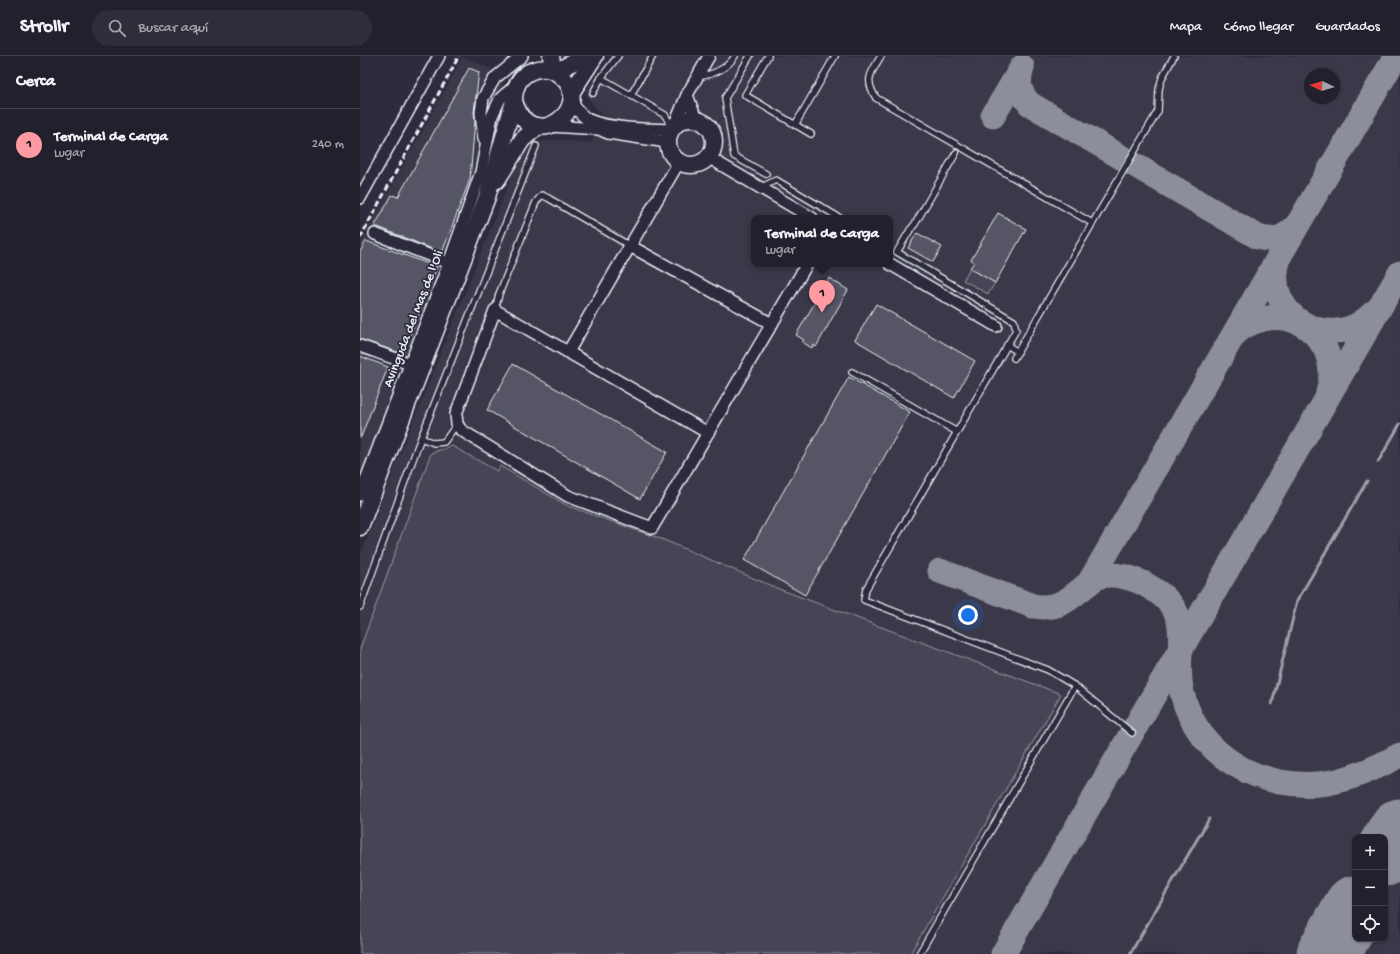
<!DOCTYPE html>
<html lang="es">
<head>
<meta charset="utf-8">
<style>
  :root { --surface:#23202e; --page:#2f2d3a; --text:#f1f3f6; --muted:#a3a3aa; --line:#403e4a; --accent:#ff9aa2 }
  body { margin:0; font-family:"Gochi Hand",sans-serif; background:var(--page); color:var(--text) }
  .controls { position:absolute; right:12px; bottom:12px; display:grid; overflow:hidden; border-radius:8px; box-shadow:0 1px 3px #0004 }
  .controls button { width:36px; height:36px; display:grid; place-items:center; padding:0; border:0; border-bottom:1px solid var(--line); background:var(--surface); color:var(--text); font:20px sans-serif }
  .compass { position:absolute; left:944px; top:12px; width:36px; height:36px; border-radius:50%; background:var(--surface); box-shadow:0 1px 3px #0004; rotate:274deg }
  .you { position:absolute; left:608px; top:559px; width:14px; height:14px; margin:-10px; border:3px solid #fff; border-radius:50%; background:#1a73e8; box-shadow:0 0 0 6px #1a73e833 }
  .badge { display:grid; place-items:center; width:26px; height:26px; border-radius:50%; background:var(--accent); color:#111; font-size:13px; font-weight:700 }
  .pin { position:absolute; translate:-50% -33px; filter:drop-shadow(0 1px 2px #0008) }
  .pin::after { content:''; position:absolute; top:21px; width:14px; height:12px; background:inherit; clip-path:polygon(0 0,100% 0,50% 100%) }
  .popup { position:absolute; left:391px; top:159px; width:142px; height:52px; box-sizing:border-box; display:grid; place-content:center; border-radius:8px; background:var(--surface); filter:drop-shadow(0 1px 3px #0005); font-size:13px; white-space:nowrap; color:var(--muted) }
  .popup b { font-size:15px; color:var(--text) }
  .popup::after { content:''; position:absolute; left:50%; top:100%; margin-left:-8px; border:8px solid transparent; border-top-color:var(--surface) }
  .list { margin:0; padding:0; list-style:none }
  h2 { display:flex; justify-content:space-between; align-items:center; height:52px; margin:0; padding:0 16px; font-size:17px }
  h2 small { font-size:13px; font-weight:400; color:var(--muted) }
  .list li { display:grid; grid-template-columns:26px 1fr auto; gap:12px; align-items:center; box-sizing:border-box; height:72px; padding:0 16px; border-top:1px solid var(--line) }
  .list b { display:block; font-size:15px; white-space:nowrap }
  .list p { margin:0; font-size:13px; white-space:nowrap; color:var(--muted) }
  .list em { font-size:13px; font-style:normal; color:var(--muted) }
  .icon { flex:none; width:22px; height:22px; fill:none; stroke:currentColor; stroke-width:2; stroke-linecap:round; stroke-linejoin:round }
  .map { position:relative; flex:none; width:1040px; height:898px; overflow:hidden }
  header { display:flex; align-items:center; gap:24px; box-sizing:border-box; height:56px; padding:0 20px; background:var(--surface); border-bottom:1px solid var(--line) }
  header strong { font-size:19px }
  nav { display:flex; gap:22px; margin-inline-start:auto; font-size:14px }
  .search { width:280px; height:36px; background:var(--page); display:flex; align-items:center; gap:10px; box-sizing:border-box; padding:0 14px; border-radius:22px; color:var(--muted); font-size:15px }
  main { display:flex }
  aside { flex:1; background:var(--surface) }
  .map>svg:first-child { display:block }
  .built { fill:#3b3749; fill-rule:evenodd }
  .green { fill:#464455; stroke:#979aa6 }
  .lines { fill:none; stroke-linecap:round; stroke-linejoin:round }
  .stream { stroke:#9c9fab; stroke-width:3 }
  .taxiway { stroke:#8c8e9a; stroke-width:25 }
  .runway { stroke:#8c8e9a; stroke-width:63 }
  .building { fill:#575565; stroke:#e8f1f8 }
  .lane-casing { stroke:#e8f1f8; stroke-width:8 }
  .street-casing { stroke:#e8f1f8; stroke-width:14 }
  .secondary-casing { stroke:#e8f1f8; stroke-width:19 }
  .lane { stroke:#2f2a3d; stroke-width:5.5 }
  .street { stroke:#2f2a3d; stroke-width:11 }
  .secondary { stroke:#2f2a3d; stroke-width:16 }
  .rail { stroke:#e8f1f8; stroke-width:3; stroke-dasharray:6 3; stroke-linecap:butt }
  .labels { text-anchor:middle; stroke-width:3.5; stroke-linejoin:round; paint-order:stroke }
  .street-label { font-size:14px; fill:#e8f1f8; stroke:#2f2a3d }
</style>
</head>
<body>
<header>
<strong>Strollr</strong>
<div class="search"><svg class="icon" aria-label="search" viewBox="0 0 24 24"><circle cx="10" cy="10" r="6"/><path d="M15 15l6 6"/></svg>Buscar aquí</div>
<nav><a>Mapa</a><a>Cómo llegar</a><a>Guardados</a></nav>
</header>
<main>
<aside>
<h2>Cerca<small></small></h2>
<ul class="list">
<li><span class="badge">1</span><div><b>Terminal de Carga</b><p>Lugar</p></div><em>240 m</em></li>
</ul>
</aside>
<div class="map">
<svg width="1040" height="898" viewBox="0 0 1040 898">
  <rect width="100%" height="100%" fill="#2f2a3d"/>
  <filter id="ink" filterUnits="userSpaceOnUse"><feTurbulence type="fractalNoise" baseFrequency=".025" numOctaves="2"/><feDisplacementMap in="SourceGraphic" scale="8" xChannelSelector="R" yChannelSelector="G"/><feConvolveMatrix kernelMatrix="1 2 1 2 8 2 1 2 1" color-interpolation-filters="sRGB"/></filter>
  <g filter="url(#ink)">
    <g class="built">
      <path d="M251,0H1040V898H550L700,638L419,533L304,484L208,450L140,410L137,416L92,390L0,593V501L44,388L151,122L157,109L164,98L171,91L178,86L199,84L232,87L243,56L236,53L225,38L230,29ZM950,18H974V42H950ZM394,162H530V208H394ZM995,781H1025V883H995Z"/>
      <polygon points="103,1 145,19 121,126 0,435 0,188"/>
    </g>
    <g class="green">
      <polygon points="610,212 635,227 628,238 603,224"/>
      <polygon points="92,390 137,415 140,410 208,450 304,484 419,533 701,638 550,898 0,898 0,593 71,397"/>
    </g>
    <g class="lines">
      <g class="stream">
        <polyline points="1018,406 1040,368"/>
        <polyline points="912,648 937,545 1007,425"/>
        <polyline points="770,898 849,763"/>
      </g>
      <g class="taxiway">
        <path d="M662,11C657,28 659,36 670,48L898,181C914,186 925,182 936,170"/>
        <polyline points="633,60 662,11"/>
        <path d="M919,202C899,260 973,301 1014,256"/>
        <path d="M874,279C879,273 886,269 894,266C939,247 983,291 968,336"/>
        <path d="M580,515L673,550C697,554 707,545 724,531C728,528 732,524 736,522C751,515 775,522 788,530C841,560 811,592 822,637C838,701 902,736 967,727C992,723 1018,711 1040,699"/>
        <polyline points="729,527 1036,0"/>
        <polyline points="643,898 1040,217"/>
      </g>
      <g class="runway">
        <polyline points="1025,799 1040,774"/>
        <polyline points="968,898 995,851"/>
      </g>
    </g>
    <g class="building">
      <polygon points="109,12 119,16 114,56 115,65 110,123 82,197 18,171 14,171 32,139 38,141"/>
      <polygon points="638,157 666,173 635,227 610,212 614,206 611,204"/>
      <polygon points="557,177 582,191 573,206 548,192"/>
      <polygon points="6,185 77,211 43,298 0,283 0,196"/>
      <polygon points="469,222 488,234 456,291 453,289 452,292 442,286 444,284 436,279"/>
      <polygon points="516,248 615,305 594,342 495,284"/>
      <polygon points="0,300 28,311 1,381 0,381"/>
      <polygon points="153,308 307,396 280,443 127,354"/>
      <polygon points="489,321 550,356 445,539 384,504"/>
    </g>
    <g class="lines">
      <g class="lane-casing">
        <g id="lane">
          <polyline points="390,0 365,42 374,100 406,118"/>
          <polyline points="408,0 385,39 451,78"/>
          <path d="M521,0C511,17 504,23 516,42L732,167"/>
          <path d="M337,21C351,19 367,13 375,0"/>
          <polyline points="241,22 305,59 312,71"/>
          <polyline points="233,37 241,22 258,0"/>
          <polyline points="271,39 293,0"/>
          <polyline points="435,69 475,0"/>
          <polyline points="596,97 555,168 550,174 537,196 654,265 656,274 506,533 504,544 688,614 715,630 772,677"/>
          <polyline points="400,132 416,124 480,162"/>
          <polyline points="135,254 139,238 176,146 182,139 188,142 270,190"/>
          <polyline points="647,289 658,296"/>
          <polyline points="654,302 798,55 799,33 802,22 814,0"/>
          <polyline points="492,316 597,376"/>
          <polyline points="61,382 74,387 84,386 97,368"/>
          <polyline points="0,551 57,392 176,90"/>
          <polyline points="559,898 715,630"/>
        </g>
      </g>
      <g class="street-casing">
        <g id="street">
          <polyline points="327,39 336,63"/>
          <path d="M211,46C216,52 222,61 229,64C249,73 288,73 310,74"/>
          <polyline points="315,68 327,39 349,0"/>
          <polyline points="190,70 239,73 248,77 307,86"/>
          <polyline points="124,83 121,57 123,42 135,22 162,0"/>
          <polyline points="348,101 452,162"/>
          <polyline points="0,142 79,0"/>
          <polyline points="15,178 89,207"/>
          <polyline points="270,190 412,268"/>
          <polyline points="530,208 636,270"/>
          <polyline points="0,290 50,308"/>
          <polyline points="208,296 319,106"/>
          <polyline points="348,377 135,254 96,358 97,368 101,374 208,440 292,472 447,208"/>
          <polyline points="0,439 89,207 121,116 132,60 140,43 158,27"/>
        </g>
      </g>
      <g class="secondary-casing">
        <g id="secondary">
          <polyline points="191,0 193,14"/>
          <polyline points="196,16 224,0"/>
          <polyline points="211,37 235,0"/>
          <circle cx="331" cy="86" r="23"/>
          <polyline points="137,124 162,84 178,70"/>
          <path d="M0,471L127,141L154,45C154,39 155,33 158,27C165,14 184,8 197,17C242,47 171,104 154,45"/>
        </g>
      </g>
      <use href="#lane" class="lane"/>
      <use href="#street" class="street"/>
      <use href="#secondary" class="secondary"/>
      <polyline class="rail" points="0,182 99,0"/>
    </g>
  </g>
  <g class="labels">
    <g class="street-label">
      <text transform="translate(52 262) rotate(-69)" y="5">Avinguda del Mas de l'Oli</text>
    </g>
  </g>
</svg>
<div class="controls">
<button>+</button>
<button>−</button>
<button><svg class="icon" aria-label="locate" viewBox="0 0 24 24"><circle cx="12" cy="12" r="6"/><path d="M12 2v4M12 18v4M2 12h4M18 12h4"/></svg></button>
</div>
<svg class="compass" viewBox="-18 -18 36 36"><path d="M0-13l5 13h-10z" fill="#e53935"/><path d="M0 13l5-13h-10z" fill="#a3a3aa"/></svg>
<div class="you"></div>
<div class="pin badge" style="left:462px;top:257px">1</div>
<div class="popup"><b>Terminal de Carga</b>Lugar</div>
</div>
</main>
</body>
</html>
